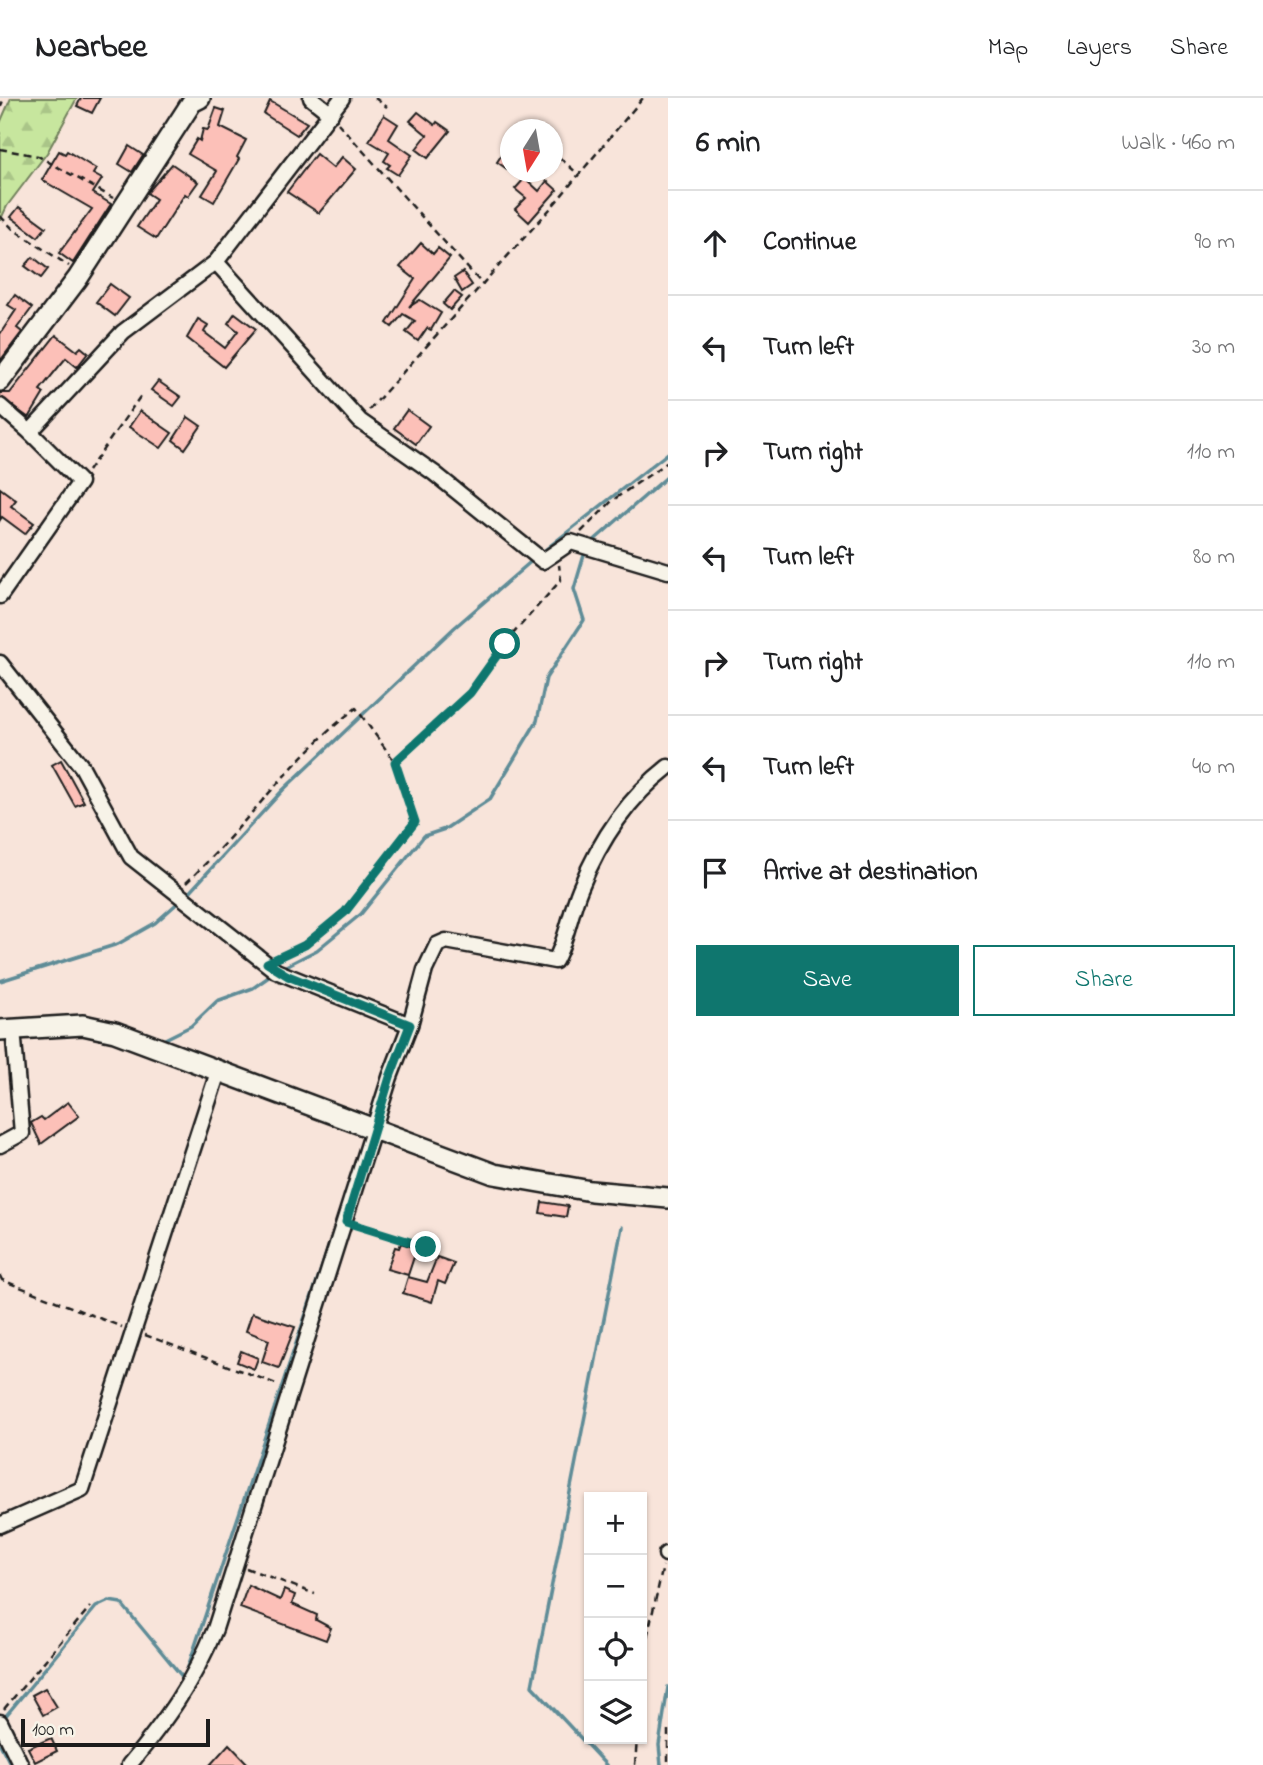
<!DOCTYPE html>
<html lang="en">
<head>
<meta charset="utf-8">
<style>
  :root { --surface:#fff; --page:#f2f2f2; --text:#202124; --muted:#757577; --line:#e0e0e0; --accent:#0f766e }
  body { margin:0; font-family:"Indie Flower",sans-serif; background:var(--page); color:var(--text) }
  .controls { position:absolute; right:21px; bottom:21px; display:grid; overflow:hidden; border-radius:0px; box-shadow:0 2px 5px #0004 }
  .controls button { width:63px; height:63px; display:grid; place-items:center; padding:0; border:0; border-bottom:2px solid var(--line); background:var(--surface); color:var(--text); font:35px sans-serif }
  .compass { position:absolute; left:500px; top:21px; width:63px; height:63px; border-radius:50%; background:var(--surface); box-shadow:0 2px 5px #0004; rotate:191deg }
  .scale { position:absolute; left:21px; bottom:18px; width:189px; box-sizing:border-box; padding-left:7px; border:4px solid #1c1c1c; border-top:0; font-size:19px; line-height:24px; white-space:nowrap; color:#1c1c1c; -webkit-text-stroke:5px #f7f3e8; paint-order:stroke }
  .stop { position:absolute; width:21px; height:21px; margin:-16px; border:5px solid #0f766e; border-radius:50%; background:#fff }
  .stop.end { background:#0f766e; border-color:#fff; box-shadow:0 2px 7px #0008 }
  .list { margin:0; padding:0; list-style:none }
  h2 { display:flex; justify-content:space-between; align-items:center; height:91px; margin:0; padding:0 28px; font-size:30px }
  h2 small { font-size:23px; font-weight:400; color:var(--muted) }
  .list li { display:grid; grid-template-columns:46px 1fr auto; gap:21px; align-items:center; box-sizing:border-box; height:105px; padding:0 28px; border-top:2px solid var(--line) }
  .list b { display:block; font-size:26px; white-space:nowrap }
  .list em { font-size:23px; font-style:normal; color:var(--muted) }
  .actions { display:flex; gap:14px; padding:21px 28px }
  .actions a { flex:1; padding:16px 0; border:2px solid var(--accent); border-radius:0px; text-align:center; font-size:24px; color:var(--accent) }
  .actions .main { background:var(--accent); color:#fff }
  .icon { flex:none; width:38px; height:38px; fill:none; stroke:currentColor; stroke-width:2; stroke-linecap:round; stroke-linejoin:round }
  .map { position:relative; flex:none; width:668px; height:1667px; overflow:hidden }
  header { display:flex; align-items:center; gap:42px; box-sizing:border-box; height:98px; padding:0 35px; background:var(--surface); border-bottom:2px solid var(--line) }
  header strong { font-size:33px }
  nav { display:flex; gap:38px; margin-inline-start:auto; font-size:24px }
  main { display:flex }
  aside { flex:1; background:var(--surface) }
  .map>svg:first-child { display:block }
  .forest { fill:url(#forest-firs); stroke:#72815d; stroke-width:2 }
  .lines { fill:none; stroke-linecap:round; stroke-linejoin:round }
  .stream { stroke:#5e8c97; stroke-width:3.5 }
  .building { fill:#fcc0b8; stroke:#1c1c1c; stroke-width:2 }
  .street-casing { stroke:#1c1c1c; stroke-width:19 }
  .secondary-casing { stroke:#1c1c1c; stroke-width:24 }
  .path { stroke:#1c1c1c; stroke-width:2.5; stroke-dasharray:7 5; stroke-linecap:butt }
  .street { stroke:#f7f3e8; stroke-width:14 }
  .secondary { stroke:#f7f3e8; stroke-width:19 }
  .route { stroke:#0f766e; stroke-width:9 }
</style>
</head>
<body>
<header>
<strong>Nearbee</strong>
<nav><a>Map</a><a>Layers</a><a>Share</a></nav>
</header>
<main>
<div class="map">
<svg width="668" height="1667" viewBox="0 0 668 1667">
  <defs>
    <pattern id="forest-firs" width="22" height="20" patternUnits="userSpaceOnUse" patternTransform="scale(1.75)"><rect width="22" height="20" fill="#c7e69e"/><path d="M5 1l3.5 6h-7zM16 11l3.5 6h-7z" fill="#aac588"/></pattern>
  </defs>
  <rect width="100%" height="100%" fill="#f8e4da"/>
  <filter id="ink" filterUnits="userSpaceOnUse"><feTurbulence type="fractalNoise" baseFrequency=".0143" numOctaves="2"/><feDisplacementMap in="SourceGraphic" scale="14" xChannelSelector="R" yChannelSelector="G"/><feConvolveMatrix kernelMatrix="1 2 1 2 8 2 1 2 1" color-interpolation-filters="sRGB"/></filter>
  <g filter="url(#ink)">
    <polygon class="forest" points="11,0 77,0 47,55 7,108 0,123 0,25"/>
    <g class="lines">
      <g class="stream">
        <polyline points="591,445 668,378"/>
        <polyline points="541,455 668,355"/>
        <polyline points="187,797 283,692 454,530 535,460"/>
        <polyline points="282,870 317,852 361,816 424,738 445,731 490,701 537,623 546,580 584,522 574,491 585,454"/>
        <polyline points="0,883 118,846 155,825 181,802"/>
        <polyline points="163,942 191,928 217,903 253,890 273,876"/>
        <polyline points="4,1620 96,1509 109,1503 121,1505 184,1581 342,1108"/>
        <polyline points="0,1646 11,1667"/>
        <polyline points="606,1667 532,1588 622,1129"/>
        <polyline points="661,1667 659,1647 668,1589"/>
      </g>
    </g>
    <g class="building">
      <polygon points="81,0 100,0 92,15 77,8"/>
      <polygon points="270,3 307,25 297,37 264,16"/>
      <polygon points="216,10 225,13 220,29 246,42 237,59 239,61 214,104 202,97 217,73 188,56 197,41 200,43 203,31 208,32"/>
      <polygon points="418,14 435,27 437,24 450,33 428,60 416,51 427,37 410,23"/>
      <polygon points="384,17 398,26 389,41 412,57 398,77 387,70 390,67 384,63 389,55 369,43"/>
      <polygon points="510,44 510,73 497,64"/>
      <polygon points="129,48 143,57 132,74 119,66"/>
      <polygon points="59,53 65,56 67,53 96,71 93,76 102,81 93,95 111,106 73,165 59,155 92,111 42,82"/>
      <polygon points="316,56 333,70 342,59 356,71 319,115 287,94"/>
      <polygon points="172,66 198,84 188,98 185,96 156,141 137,129 156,101 147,95"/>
      <polygon points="525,80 539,93 547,83 557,92 529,124 515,111 526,100 515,91"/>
      <polygon points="19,109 46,129 38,139 11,119"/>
      <polygon points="421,145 433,156 438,150 450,160 409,209 420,202 441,215 431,232 427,230 418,243 406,234 415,223 403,216 392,229 387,225 415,181 400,169"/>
      <polygon points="33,159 48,171 41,180 25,168"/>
      <polygon points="463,174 472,187 462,194 454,180"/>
      <polygon points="110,186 129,200 115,218 96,204"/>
      <polygon points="454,193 462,199 450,212 443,206"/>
      <polygon points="15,197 32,210 17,230 22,234 0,263 0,236 16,212 8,207"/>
      <polygon points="235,215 256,231 224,269 187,240 198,221 208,227 204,234 225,250 238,233 228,225"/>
      <polygon points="56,237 77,253 81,249 88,255 77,269 66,260 61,266 40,292 44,295 29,320 0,299 0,295 10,295"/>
      <polygon points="158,283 181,299 174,308 151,292"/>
      <polygon points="407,312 429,328 416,346 394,330"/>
      <polygon points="140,313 172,335 161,350 129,329"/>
      <polygon points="188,319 201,328 185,351 173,342"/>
      <polygon points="0,390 16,402 11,408 34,425 25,436 2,419 0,422"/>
      <polygon points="61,662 84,704 75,708 52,667"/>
      <polygon points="68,1004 79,1018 41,1046 31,1025 41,1019 44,1022"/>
      <polygon points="542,1104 568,1108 566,1119 540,1115"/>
      <polygon points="401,1145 417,1150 408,1177 387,1171 395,1149 399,1150"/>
      <polygon points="437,1159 454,1165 445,1186 438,1183 432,1204 403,1195 408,1179 427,1184"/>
      <polygon points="252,1215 295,1229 279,1270 262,1264 269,1242 246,1233"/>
      <polygon points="241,1253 258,1260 254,1271 237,1264"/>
      <polygon points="248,1487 280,1502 284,1492 295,1497 292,1506 317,1517 316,1522 331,1530 326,1542 240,1510"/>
      <polygon points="45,1590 57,1609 43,1617 32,1597"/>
      <polygon points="51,1640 57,1653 35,1664 28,1650"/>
      <polygon points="229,1646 249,1667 210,1667"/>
    </g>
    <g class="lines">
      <g class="street-casing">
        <g id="street">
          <polyline points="311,0 331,16"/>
          <polyline points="216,164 360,323 434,375 543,463 571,444 668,473"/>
          <polyline points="0,308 30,334 80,384 0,498"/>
          <polyline points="30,334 123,234 216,164 342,0"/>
          <polyline points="0,565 82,669 131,759 276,873 410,927"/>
          <polyline points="0,1047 22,1035 13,931"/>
          <polyline points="0,1427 82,1391 218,974"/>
          <polyline points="666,1456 668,1456"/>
          <polyline points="0,1624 21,1667"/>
          <path d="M129,1667C166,1622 193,1585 215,1531L390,979L410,927L425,872L437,847L446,843L555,863C567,841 570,815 580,791C599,744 628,700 668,669"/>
        </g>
      </g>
      <g class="secondary-casing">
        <g id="secondary">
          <polyline points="0,283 78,180 192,4 200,0"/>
          <polyline points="0,932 83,927 115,934 494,1076 591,1093 668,1100"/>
        </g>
      </g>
      <g class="path">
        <polyline points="375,0 387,9"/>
        <polyline points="0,10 4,0"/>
        <polyline points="338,25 483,187"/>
        <polyline points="0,51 38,58 113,100"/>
        <polyline points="560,60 579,77"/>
        <polyline points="0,118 13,131 69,168"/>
        <polyline points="369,312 550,111 643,0"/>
        <polyline points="88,373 142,296"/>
        <polyline points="581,434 613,402 668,364"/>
        <path d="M186,785C245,729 291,660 356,610L395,664"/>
        <path d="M278,860C343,828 371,778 415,724L395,664L470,595L504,546L561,482L559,467"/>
        <polyline points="358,1128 426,1149 425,1161"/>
        <polyline points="0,1178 2,1182 122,1229"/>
        <polyline points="145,1237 279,1287"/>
        <polyline points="246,1470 315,1496"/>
        <polyline points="642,1562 663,1468"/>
        <polyline points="4,1611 90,1509"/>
        <polyline points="668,1632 668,1665"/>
        <polyline points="635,1667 637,1641"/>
      </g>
      <use href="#street" class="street"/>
      <use href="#secondary" class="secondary"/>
    </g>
  </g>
  <g class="lines" filter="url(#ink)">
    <polyline class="route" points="426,1149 346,1124 390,979 410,927 288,878 267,865 305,847 345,814 415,724 395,664 470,595 505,546"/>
  </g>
</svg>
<div class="controls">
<button>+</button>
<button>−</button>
<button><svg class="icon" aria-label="locate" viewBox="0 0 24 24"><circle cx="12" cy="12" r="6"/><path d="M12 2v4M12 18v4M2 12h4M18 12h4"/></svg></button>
<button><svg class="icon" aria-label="layers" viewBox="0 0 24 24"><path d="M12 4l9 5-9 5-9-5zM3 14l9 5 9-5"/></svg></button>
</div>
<svg class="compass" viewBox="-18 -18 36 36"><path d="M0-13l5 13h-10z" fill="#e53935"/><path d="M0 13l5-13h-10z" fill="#757577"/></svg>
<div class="scale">100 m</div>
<div class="stop" style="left:505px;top:546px"></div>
<div class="stop end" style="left:426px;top:1149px"></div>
</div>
<aside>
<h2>6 min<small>Walk · 460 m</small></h2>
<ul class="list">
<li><svg class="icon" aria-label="ahead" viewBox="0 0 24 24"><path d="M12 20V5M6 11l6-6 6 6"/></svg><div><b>Continue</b></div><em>90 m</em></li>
<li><svg class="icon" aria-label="left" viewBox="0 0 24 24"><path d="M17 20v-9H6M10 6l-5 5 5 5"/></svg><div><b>Turn left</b></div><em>30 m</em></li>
<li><svg class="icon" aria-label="right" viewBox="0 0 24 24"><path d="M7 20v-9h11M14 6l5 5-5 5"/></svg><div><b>Turn right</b></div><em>110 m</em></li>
<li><svg class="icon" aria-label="left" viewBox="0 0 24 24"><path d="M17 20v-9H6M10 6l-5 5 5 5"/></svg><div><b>Turn left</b></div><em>80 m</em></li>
<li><svg class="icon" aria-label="right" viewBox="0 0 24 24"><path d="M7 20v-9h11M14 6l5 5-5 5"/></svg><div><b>Turn right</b></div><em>110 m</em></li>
<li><svg class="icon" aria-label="left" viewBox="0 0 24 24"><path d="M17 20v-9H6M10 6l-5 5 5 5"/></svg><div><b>Turn left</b></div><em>40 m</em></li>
<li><svg class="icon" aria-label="arrive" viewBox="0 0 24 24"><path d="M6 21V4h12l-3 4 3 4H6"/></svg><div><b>Arrive at destination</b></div></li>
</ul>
<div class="actions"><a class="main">Save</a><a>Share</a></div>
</aside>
</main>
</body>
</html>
